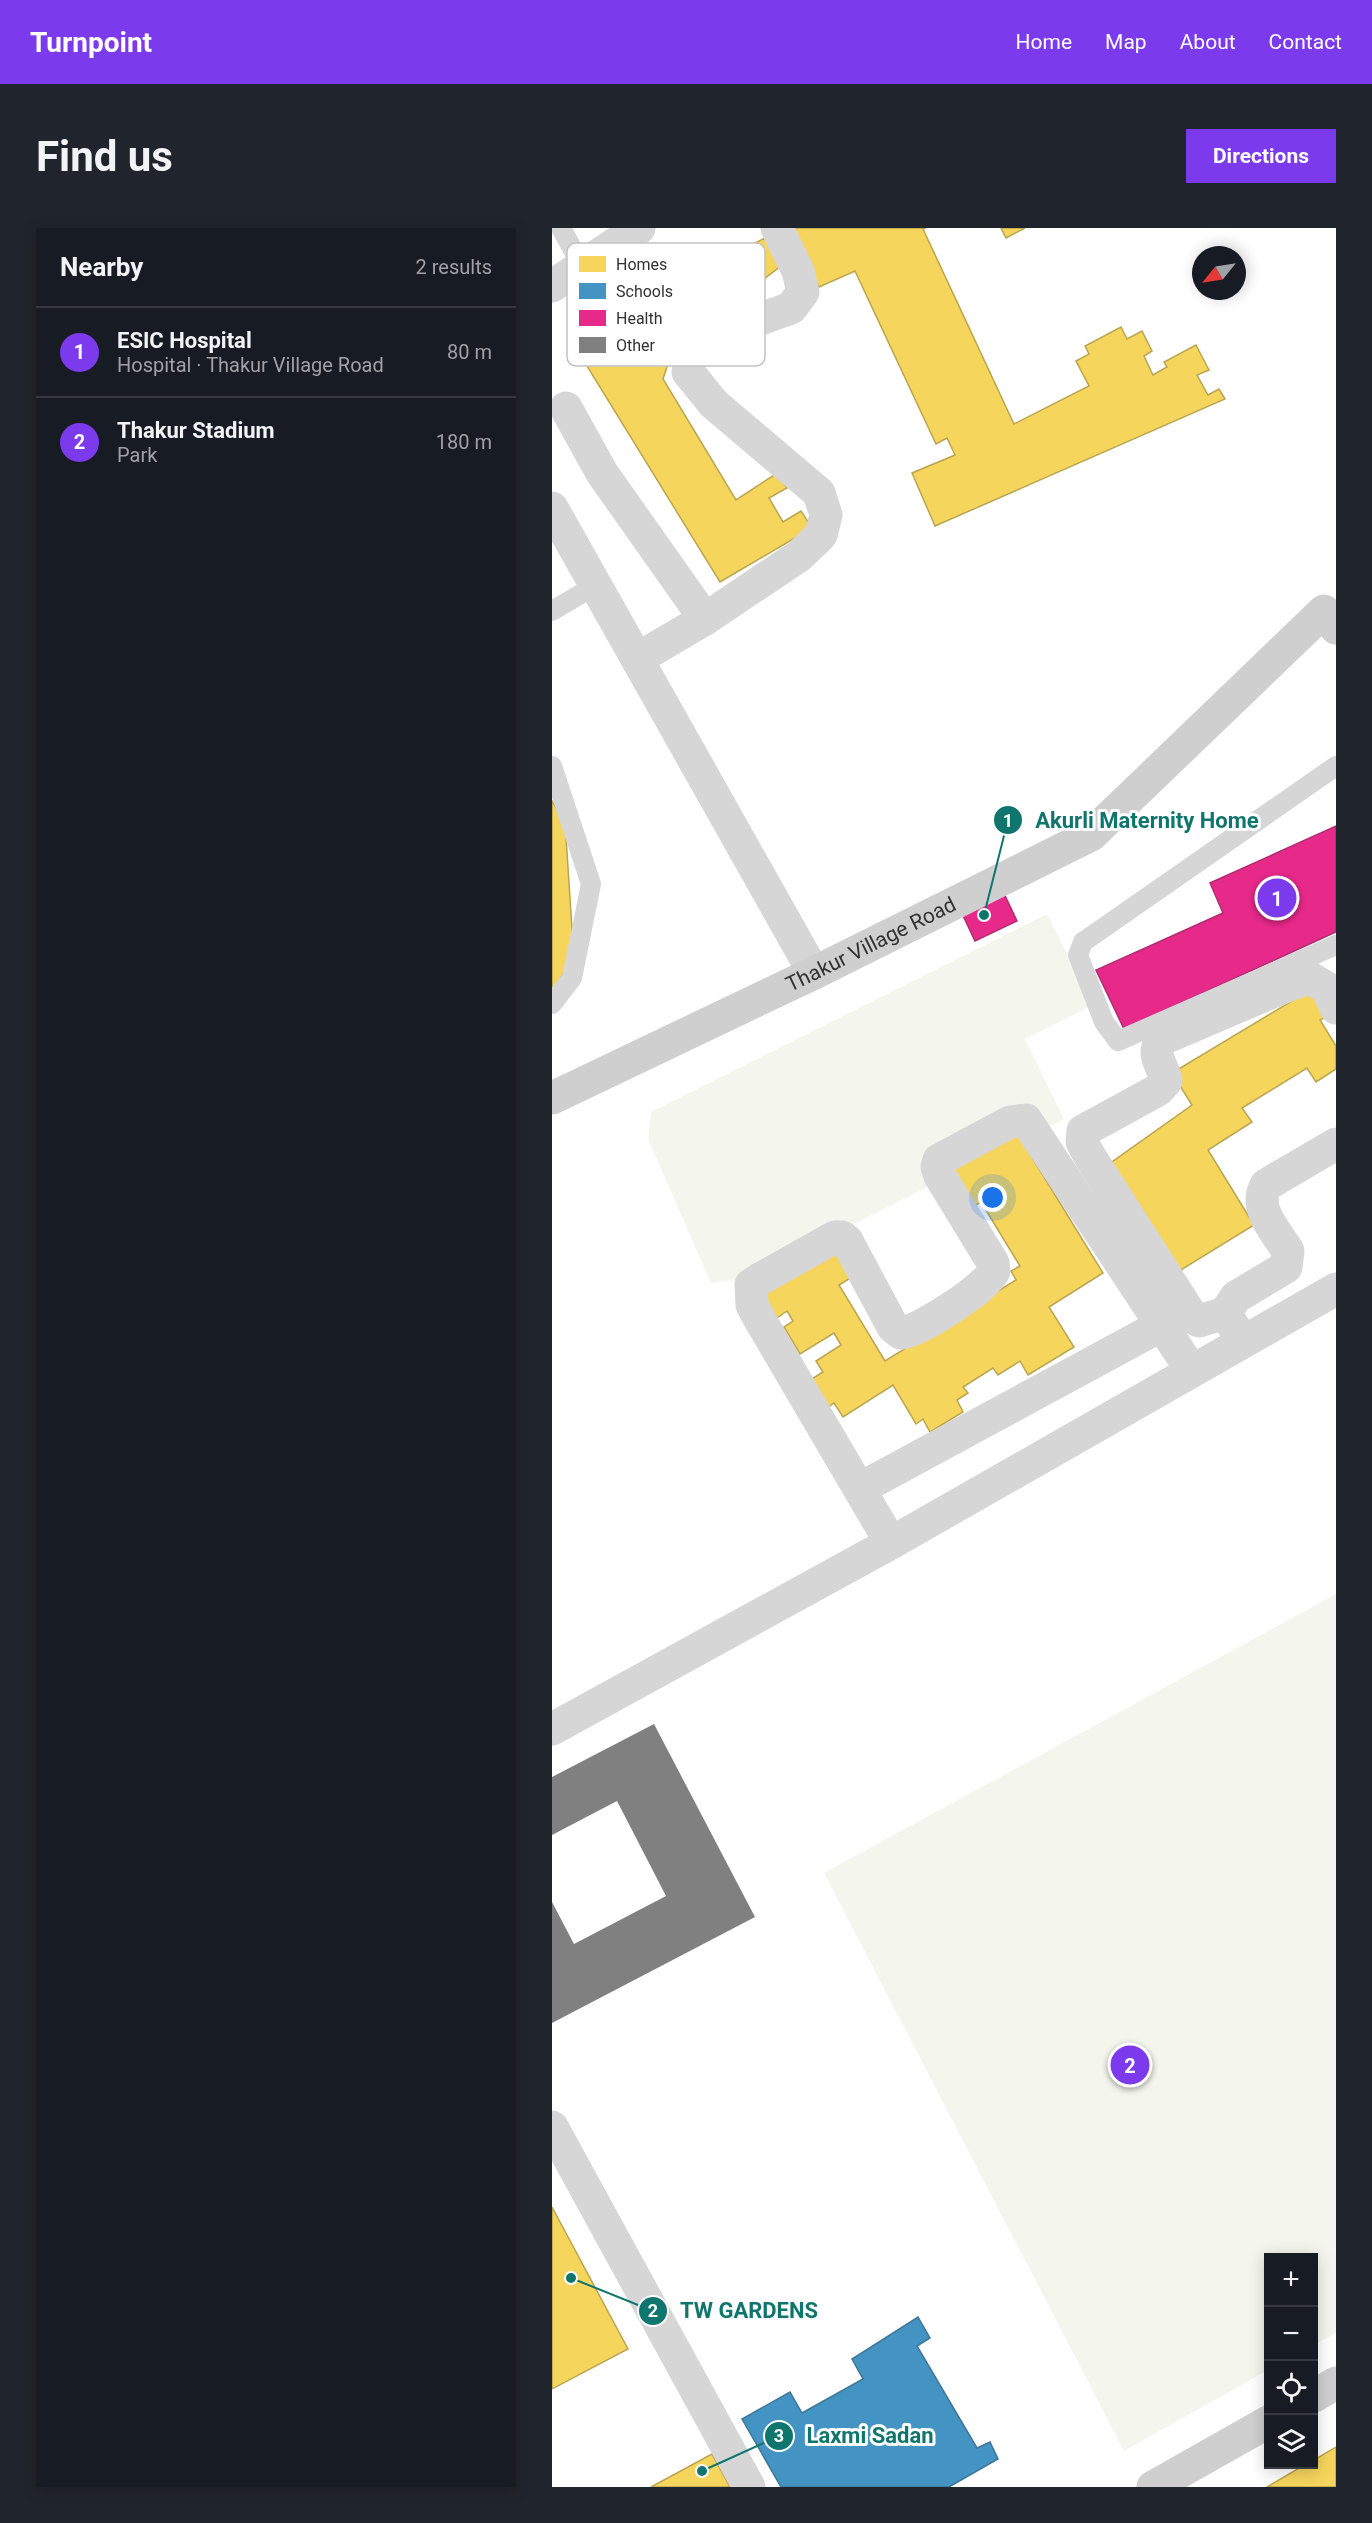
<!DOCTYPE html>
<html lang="en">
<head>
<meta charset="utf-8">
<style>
  :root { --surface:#171b24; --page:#20242c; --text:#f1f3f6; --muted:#9ea1a6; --line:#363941; --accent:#7c3aed }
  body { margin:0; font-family:Roboto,sans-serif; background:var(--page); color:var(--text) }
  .controls { position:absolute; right:18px; bottom:18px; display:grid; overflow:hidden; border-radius:0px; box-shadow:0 3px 15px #0003 }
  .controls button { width:54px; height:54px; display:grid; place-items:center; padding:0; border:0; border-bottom:2px solid var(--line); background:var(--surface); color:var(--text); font:30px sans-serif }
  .compass { position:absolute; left:640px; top:18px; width:54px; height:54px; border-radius:50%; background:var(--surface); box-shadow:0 3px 15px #0003; rotate:240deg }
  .you { position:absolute; left:441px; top:970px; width:21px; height:21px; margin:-15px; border:4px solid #fff; border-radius:50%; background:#1a73e8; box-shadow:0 0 0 9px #1a73e833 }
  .badge { display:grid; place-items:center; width:39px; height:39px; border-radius:50%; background:var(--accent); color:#fff; font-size:20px; font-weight:700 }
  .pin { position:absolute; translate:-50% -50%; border:3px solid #fff; box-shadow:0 2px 6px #0006 }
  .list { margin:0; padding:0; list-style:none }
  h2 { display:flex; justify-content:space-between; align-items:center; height:78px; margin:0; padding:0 24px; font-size:26px }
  h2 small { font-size:20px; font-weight:400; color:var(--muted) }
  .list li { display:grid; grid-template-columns:39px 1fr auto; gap:18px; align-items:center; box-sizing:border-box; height:90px; padding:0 24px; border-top:2px solid var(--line) }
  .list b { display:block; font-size:22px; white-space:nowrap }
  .list p { margin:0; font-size:20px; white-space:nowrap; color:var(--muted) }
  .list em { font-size:20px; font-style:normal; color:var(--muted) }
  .icon { flex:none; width:33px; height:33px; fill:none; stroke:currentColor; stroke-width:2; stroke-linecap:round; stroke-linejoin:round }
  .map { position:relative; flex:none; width:784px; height:2259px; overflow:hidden; border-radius:0px }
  header { display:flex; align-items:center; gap:36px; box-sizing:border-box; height:84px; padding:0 30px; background:var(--accent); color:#fff }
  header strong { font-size:28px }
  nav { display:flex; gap:33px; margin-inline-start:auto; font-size:21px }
  .intro { display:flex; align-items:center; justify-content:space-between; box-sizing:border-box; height:144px; padding:0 36px }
  h1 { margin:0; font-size:42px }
  .button { padding:15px 27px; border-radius:0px; background:var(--accent); color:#fff; font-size:21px; font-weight:700 }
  main { display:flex; gap:36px; padding:0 36px }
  aside { flex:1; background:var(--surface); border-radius:0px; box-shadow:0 3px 15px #0003 }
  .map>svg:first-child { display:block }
  .green { fill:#f4f6ee }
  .homes { fill:#f6d55c; stroke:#bba44f; stroke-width:1.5 }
  .schools { fill:#4393c3; stroke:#3e7698; stroke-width:1.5 }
  .health { fill:#e7298a; stroke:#b12c70; stroke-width:1.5 }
  .building { fill:#808080 }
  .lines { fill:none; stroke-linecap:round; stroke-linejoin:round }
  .lane { stroke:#d6d6d6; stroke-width:20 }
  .street { stroke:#d6d6d6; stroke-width:33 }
  .secondary { stroke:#cfcfcf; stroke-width:33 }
  .labels { text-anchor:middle; stroke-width:6; stroke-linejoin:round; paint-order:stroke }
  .street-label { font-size:21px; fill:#323232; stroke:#fff }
  .key { fill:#fff; stroke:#c2c2c2; stroke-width:1.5 }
  .key-label { font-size:16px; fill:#323232 }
  .leader { fill:none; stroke:#0f766e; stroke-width:2 }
  .callout-dot { fill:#0f766e; stroke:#fff; stroke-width:2 }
  .mark-label { font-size:18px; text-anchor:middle; font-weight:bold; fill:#fff }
  .callout-label { font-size:22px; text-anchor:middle; font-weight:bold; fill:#0f766e; stroke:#fff; stroke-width:6; stroke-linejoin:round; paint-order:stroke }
</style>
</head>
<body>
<header>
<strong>Turnpoint</strong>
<nav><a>Home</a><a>Map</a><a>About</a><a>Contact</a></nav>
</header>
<div class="intro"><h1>Find us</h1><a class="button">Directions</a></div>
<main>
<aside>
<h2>Nearby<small>2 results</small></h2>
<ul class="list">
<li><span class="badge">1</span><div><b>ESIC Hospital</b><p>Hospital · Thakur Village Road</p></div><em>80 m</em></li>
<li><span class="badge">2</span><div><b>Thakur Stadium</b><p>Park</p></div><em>180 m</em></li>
</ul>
</aside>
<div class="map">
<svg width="784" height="2259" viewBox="0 0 784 2259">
  <rect width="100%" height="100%" fill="#fff"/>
  <g class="green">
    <polygon points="495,686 541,777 473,811 512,891 191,1051 159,1055 96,911 99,884"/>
    <polygon points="784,1366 784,2105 762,2117 762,2030 716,2030 716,2142 572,2223 272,1645"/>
  </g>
  <g class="homes">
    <polygon points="244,0 374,0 371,1 462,196 537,158 524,133 537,126 533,118 569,99 575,111 590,103 600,123 592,128 601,147 615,139 612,134 644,117 657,142 645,147 656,167 667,161 673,171 383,298 360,245 403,227 395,210 384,216 303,43 267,59 238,3"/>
    <polygon points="449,0 473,0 454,10"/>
    <polygon points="213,10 229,38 183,73 124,112 111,151 184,272 225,245 235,260 217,270 231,294 249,283 260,300 168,354 30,130 114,67 171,31"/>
    <polygon points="0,573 13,594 21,716 17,737 0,763"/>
    <polygon points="763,759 778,787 768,792 784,818 784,841 764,854 755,840 690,880 700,894 656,922 702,997 619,1048 557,936 640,877 620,845"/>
    <polygon points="465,905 551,1045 497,1079 522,1119 476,1147 468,1133 446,1147 441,1140 411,1159 416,1165 405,1172 411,1184 378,1204 371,1191 364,1196 341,1157 291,1189 282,1175 275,1180 258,1152 271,1144 264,1133 289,1117 282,1105 248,1126 232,1099 241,1093 235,1083 225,1090 205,1063 287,1012 308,1044 287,1057 333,1133 464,1052 459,1043 468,1038 429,974 419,980 397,943"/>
    <polygon points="0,1979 76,2121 0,2161"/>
    <polygon points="784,2219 784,2259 715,2259 754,2236 762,2236 762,2232"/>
    <polygon points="160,2226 178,2259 99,2259"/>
  </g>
  <polygon class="schools" points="366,2089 378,2110 365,2118 425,2220 438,2214 446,2231 397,2259 229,2259 190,2191 238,2164 250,2185 311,2151 300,2131"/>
  <g class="health">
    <polygon points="784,598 784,704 572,801 544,742 671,685 658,655"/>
    <polygon points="448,657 465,693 423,713 406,677"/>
  </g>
  <polygon class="building" points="102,1496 203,1689 0,1795 0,1674 22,1716 114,1668 65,1573 0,1607 0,1549"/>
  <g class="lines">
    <g class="lane">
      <polyline points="9,0 30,38"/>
      <polyline points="0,383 44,357"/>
      <polyline points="0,538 39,656 20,750 0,776"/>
      <polyline points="784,538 531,714 526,727 552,794 566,813 784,717"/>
    </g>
    <g class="street">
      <polyline points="0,58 87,0"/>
      <polyline points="14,180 50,245 153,391"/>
      <polyline points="0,280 262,745"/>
      <polyline points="85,431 153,391 247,328 269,307 274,287 267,265 162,176 136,144 139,123 159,109 239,80 251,64 246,43 225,0"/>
      <path d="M673,1085L647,1093L641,1090L537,927L530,914L531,903L606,862L614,853C611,836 598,827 610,811L739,756L758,750L775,760L784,780"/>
      <path d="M685,1104L673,1085L684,1069L734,1039L736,1023C723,1002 701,980 714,957L784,916"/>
      <polyline points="309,1260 610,1097"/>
      <path d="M339,1315L207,1090L200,1077L199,1057L208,1051L283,1009H290L295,1013L341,1099L349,1105C368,1103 434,1060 442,1043L441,1035L388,948L385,939L387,932L458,894L474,892L640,1143"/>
      <polyline points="0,1501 339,1315 784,1061"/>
      <polyline points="0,1899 197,2259"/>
    </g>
    <g class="secondary">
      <path id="s1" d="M0,870L262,745L539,607L772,383L784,400"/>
      <polyline points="762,2168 784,2155"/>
      <polyline points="601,2259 716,2194"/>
    </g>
  </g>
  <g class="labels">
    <g class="street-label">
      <text dy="7" stroke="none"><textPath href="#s1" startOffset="354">Thakur Village Road</textPath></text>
    </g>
  </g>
  <rect x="15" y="15" width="198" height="123" rx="9" class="key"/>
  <rect x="27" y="28" width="27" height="16" fill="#f6d55c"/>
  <rect x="27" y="55" width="27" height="16" fill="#4393c3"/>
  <rect x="27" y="82" width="27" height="16" fill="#e7298a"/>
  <rect x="27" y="109" width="27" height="16" fill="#808080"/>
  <g class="key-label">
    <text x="64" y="42">Homes</text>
    <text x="64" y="69">Schools</text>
    <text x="64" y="96">Health</text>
    <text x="64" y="123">Other</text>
  </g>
  <path class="leader" d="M432 687L456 592M19 2050L101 2083M150 2243L227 2208"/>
  <g class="callout-dot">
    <circle cx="432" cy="687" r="6"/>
    <circle cx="19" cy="2050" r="6"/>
    <circle cx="150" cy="2243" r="6"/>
    <circle cx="456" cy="592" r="15"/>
    <circle cx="101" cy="2083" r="15"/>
    <circle cx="227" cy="2208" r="15"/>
  </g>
  <g class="mark-label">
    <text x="456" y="599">1</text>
    <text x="101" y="2089">2</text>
    <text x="227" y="2214">3</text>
  </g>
  <g class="callout-label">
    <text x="595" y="600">Akurli Maternity Home</text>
    <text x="197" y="2090">TW GARDENS</text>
    <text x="318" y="2215">Laxmi Sadan</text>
  </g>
</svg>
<div class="controls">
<button>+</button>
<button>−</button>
<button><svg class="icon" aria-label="locate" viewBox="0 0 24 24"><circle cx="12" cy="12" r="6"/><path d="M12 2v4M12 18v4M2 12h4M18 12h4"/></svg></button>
<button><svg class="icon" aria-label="layers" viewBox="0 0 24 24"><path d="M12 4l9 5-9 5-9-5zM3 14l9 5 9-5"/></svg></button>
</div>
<svg class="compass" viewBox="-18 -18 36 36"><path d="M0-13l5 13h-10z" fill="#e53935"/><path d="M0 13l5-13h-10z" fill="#9ea1a6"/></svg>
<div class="you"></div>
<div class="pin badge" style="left:725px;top:670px">1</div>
<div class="pin badge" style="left:578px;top:1837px">2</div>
</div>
</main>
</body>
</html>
